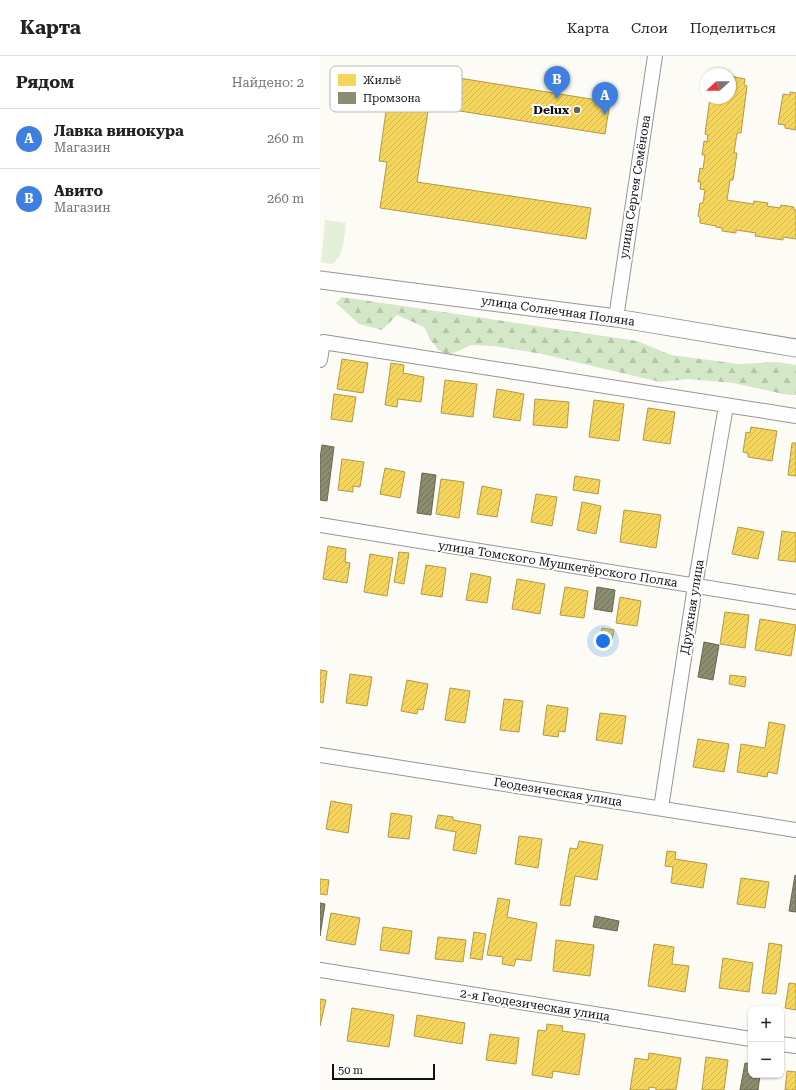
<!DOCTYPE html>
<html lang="ru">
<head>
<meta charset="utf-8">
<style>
  :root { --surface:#fff; --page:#f6f6f6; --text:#222; --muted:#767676; --line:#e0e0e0; --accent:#7c3aed }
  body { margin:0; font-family:"Roboto Serif",serif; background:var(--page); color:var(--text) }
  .controls { position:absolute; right:12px; bottom:12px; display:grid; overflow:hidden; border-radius:8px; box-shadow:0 1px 3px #0004 }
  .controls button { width:36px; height:36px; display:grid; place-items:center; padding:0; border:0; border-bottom:1px solid var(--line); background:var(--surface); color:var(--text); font:20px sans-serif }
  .compass { position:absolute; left:380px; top:12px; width:36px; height:36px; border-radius:50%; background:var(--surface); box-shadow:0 1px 3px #0004; rotate:249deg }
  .scale { position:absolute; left:12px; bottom:10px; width:103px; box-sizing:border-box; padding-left:4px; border:2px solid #101010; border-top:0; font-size:11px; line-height:14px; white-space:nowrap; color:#101010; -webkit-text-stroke:3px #fff; paint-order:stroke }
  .you { position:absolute; left:283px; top:585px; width:14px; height:14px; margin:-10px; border:3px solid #fff; border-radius:50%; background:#1a73e8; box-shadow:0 0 0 6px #1a73e833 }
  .badge { display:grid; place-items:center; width:26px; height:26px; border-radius:50%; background:var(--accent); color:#fff; font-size:13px; font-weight:700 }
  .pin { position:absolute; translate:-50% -33px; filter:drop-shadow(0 1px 2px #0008) }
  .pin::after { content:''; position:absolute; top:21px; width:14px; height:12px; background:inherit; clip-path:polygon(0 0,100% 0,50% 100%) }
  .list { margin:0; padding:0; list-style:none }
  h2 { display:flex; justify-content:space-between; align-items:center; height:52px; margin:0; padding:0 16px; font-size:17px }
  h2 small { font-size:13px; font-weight:400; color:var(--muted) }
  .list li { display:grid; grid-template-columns:26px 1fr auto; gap:12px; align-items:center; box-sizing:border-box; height:60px; padding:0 16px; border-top:1px solid var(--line) }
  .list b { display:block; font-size:15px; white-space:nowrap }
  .list p { margin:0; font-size:13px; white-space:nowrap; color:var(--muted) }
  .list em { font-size:13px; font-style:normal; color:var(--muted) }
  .map { position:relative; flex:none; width:476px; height:1034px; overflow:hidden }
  header { display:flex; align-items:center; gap:24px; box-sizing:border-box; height:56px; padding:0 20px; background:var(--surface); border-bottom:1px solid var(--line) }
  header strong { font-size:19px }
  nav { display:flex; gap:22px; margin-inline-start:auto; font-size:14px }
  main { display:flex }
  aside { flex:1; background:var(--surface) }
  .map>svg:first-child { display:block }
  .grass { fill:#e4efd8 }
  .forest { fill:url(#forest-firs) }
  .homes { fill:url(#homes-hatch); stroke:#b19a45 }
  .industry { fill:url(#industry-hatch); stroke:#676752 }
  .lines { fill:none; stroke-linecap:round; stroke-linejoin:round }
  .minor-casing { stroke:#969694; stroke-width:16 }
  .tertiary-casing { stroke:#969694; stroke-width:19 }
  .minor { stroke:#fffefe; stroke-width:14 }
  .tertiary { stroke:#fffefe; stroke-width:17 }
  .poi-dot { fill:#636260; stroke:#fff; stroke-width:1.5 }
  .labels { text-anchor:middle; stroke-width:4; stroke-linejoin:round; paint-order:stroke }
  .poi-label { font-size:12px; font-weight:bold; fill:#101010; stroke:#fff; text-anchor:end }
  .street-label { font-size:12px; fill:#101010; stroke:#fff }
  .key { fill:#fff; stroke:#b7b7b7; stroke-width:1 }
  .key-label { font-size:11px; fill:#101010 }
</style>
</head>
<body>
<header>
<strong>Карта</strong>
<nav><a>Карта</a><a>Слои</a><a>Поделиться</a></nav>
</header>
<main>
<aside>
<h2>Рядом<small>Найдено: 2</small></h2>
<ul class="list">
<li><span class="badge" style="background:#3f7fe0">A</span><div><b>Лавка винокура</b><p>Магазин</p></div><em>260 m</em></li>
<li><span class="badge" style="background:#3f7fe0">B</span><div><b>Авито</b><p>Магазин</p></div><em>260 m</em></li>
</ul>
</aside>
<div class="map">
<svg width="476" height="1034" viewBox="0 0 476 1034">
  <defs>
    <pattern id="forest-firs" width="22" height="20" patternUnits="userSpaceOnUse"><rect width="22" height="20" fill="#d4e7c7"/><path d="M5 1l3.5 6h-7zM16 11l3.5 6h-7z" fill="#b5c5aa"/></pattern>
    <pattern id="homes-hatch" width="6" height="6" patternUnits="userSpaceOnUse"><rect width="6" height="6" fill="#f6d55c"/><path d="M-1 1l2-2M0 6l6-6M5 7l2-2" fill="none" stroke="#d2b64f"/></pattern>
    <pattern id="industry-hatch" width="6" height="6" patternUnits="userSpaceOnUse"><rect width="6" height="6" fill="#8c8c6e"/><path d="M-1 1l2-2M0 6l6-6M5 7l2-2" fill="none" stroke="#717159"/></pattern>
  </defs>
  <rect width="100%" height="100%" fill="#fcfbf6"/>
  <path class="grass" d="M5,164L26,167C24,181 25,199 12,208L1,206Z"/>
  <polygon class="forest" points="22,241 317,285 351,299 419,308 457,306 476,309 476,339 468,339 413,327 368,323 340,326 222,298 174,290 151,289 129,299 118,294 115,289 110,284 107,276 104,271 77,259 62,274 39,268 16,247"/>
  <g class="homes">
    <polygon points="126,20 290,46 285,78 121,52"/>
    <polygon points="410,20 425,23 424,29 427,30 421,77 417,77 414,97 417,97 413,124 410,124 407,144 433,148 434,145 448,147 447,150 460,152 461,149 474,151 474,154 476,154 476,183 463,181 463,184 435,180 436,177 416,174 416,177 402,175 402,172 396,171 396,170 380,167 380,161 378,160 380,147 383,147 385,134 380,133 381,126 378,126 380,112 383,113 385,99 382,99 384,85 387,86 388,79 385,78 390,42 410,42"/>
    <polygon points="470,36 476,37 476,74 465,72 465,69 458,68 463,38 470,39"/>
    <polygon points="67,48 108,55 97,126 271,152 266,183 60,152 67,106 59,105"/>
    <polygon points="22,303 48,307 43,337 17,333"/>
    <polygon points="71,307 84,309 83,317 104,321 101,346 78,343 77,351 65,349"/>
    <polygon points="125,324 157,328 153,361 121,357"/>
    <polygon points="177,333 204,338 200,365 173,361"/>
    <polygon points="14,338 36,341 32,366 11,363"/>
    <polygon points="215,343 249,346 247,372 213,369"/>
    <polygon points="274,344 304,348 299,385 269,381"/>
    <polygon points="328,352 355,356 350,388 323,384"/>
    <polygon points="431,371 457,375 452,405 428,401 428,397 423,396 426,376 430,377"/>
    <polygon points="472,387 476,387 476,420 468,419"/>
    <polygon points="22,403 44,406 40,431 33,430 33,436 18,434"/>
    <polygon points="65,412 85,416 80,442 60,438"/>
    <polygon points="255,420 280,424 278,438 253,434"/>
    <polygon points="121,423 144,426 139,462 116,458"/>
    <polygon points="162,430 182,434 177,461 157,458"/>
    <polygon points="216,438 237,441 232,470 211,466"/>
    <polygon points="262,446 281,450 276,478 257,474"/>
    <polygon points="304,454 341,459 336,492 300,486"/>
    <polygon points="418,471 444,476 438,503 412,498"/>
    <polygon points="462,475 476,477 476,506 458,504"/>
    <polygon points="8,490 26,493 25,506 30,507 27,527 3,523"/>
    <polygon points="79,496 89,497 84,528 74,526"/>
    <polygon points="50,498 73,502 67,540 44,536"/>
    <polygon points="106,509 126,512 122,541 101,538"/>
    <polygon points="151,517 171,521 167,547 146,544"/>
    <polygon points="197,523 225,528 220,558 192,553"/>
    <polygon points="245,531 268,535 264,562 240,559"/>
    <polygon points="300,541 321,545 317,570 296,567"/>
    <polygon points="405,556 429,559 425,592 400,588"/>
    <polygon points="440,563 476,569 471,600 435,594"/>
    <polygon points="282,572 294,574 292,584 280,583"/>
    <polygon points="0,614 7,615 3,647 0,646"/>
    <polygon points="30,618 52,621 47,650 26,647"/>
    <polygon points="410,619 426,621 425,631 409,628"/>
    <polygon points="87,624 108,628 103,654 98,653 97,658 81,655"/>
    <polygon points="130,632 150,635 145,667 125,664"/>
    <polygon points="184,643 203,645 199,676 180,674"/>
    <polygon points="227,649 248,652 245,676 239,675 238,681 223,679"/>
    <polygon points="280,657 306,660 302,688 276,684"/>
    <polygon points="449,666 465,669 457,718 448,716 447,721 417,716 421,688 445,692"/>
    <polygon points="378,683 409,688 404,716 373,711"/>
    <polygon points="11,745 32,749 28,777 6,773"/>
    <polygon points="71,757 92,760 89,783 68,781"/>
    <polygon points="118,759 133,761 133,764 161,769 156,798 133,794 136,776 115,772"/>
    <polygon points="199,780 222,783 218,812 195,808"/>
    <polygon points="259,785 283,789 277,824 255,820 250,850 240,849 250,792 257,793"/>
    <polygon points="347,795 356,796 355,803 387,808 383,832 351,827 353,811 345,810"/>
    <polygon points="421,822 449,826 445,852 417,848"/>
    <polygon points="0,823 9,824 7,839 0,838"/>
    <polygon points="178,842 190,844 187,861 217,867 211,905 196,903 194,910 182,908 183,901 167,899"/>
    <polygon points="11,857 40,862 35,889 6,884"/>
    <polygon points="63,871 92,875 89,898 60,894"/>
    <polygon points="154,876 166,878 162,904 150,902"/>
    <polygon points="118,881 146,884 143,906 115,903"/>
    <polygon points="236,884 274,889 270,920 233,915"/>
    <polygon points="449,887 462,889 456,938 442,937"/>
    <polygon points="334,888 354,891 352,908 369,910 365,936 328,930"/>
    <polygon points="403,902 433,907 429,936 399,932"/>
    <polygon points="469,927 476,928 476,954 465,952"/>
    <polygon points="0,943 6,944 0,970"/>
    <polygon points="32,952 74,959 69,991 27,985"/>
    <polygon points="97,959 145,967 142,988 94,980"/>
    <polygon points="227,968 243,970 242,975 265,978 259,1019 233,1015 232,1022 212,1019 218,974 226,975"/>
    <polygon points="170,978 199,982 196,1008 166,1004"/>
    <polygon points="329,997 361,1002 356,1034 346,1033 346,1034 336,1034 336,1032 329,1031 329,1034 310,1034 315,1002 328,1004"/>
    <polygon points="386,1001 408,1004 404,1034 382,1034"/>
    <polygon points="467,1015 476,1016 476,1034 465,1034"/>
  </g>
  <g class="industry">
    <polygon points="2,389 14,391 7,445 0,444 0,402"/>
    <polygon points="102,417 116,419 111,459 97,457"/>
    <polygon points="277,531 295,534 292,556 274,553"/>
    <polygon points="384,586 399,589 393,624 378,621"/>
    <polygon points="475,819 476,820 476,856 469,855"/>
    <polygon points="0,847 5,848 0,880"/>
    <polygon points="275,860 299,865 297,875 273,871"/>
    <polygon points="425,1007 431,1008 431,1019 440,1019 438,1034 420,1034"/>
  </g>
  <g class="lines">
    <g class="minor-casing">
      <g id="minor">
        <polyline points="296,262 335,0"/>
        <polyline points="0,304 3,286 476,360"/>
        <polyline points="0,469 476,546"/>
        <polyline points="0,699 476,774"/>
        <polyline points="341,752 375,530 406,350"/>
        <polyline points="0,914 431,983"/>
        <polyline points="461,988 476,990"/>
      </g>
    </g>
    <g class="tertiary-casing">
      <polyline id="tertiary" points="0,224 296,262 476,292"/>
    </g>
    <use href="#minor" class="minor"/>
    <use href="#tertiary" class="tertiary"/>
  </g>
  <circle class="poi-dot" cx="257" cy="54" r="4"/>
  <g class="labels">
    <g class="poi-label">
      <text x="249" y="58">Delux</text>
    </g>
    <g class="street-label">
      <text transform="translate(315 131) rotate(-81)" y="4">улица Сергея Семёнова</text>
      <text transform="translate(238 255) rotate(8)" y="4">улица Солнечная Поляна</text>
      <text transform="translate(238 508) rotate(9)" y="4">улица Томского Мушкетёрского Полка</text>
      <text transform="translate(372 551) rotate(-81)" y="4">Дружная улица</text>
      <text transform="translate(238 736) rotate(9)" y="4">Геодезическая улица</text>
      <text transform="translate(215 949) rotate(9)" y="4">2-я Геодезическая улица</text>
    </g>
  </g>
  <rect x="10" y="10" width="132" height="46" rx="6" class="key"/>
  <rect x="18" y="18" width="18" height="12" fill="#f6d55c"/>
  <rect x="18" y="36" width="18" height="12" fill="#8c8c6e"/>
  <g class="key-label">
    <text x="43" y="28">Жильё</text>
    <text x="43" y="46">Промзона</text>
  </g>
</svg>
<div class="controls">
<button>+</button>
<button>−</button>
</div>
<svg class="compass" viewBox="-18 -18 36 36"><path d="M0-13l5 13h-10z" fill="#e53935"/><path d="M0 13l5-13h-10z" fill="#767676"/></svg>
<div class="scale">50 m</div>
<div class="you"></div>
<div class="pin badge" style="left:285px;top:59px;background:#3f7fe0">A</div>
<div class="pin badge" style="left:237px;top:43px;background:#3f7fe0">B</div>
</div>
</main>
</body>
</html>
